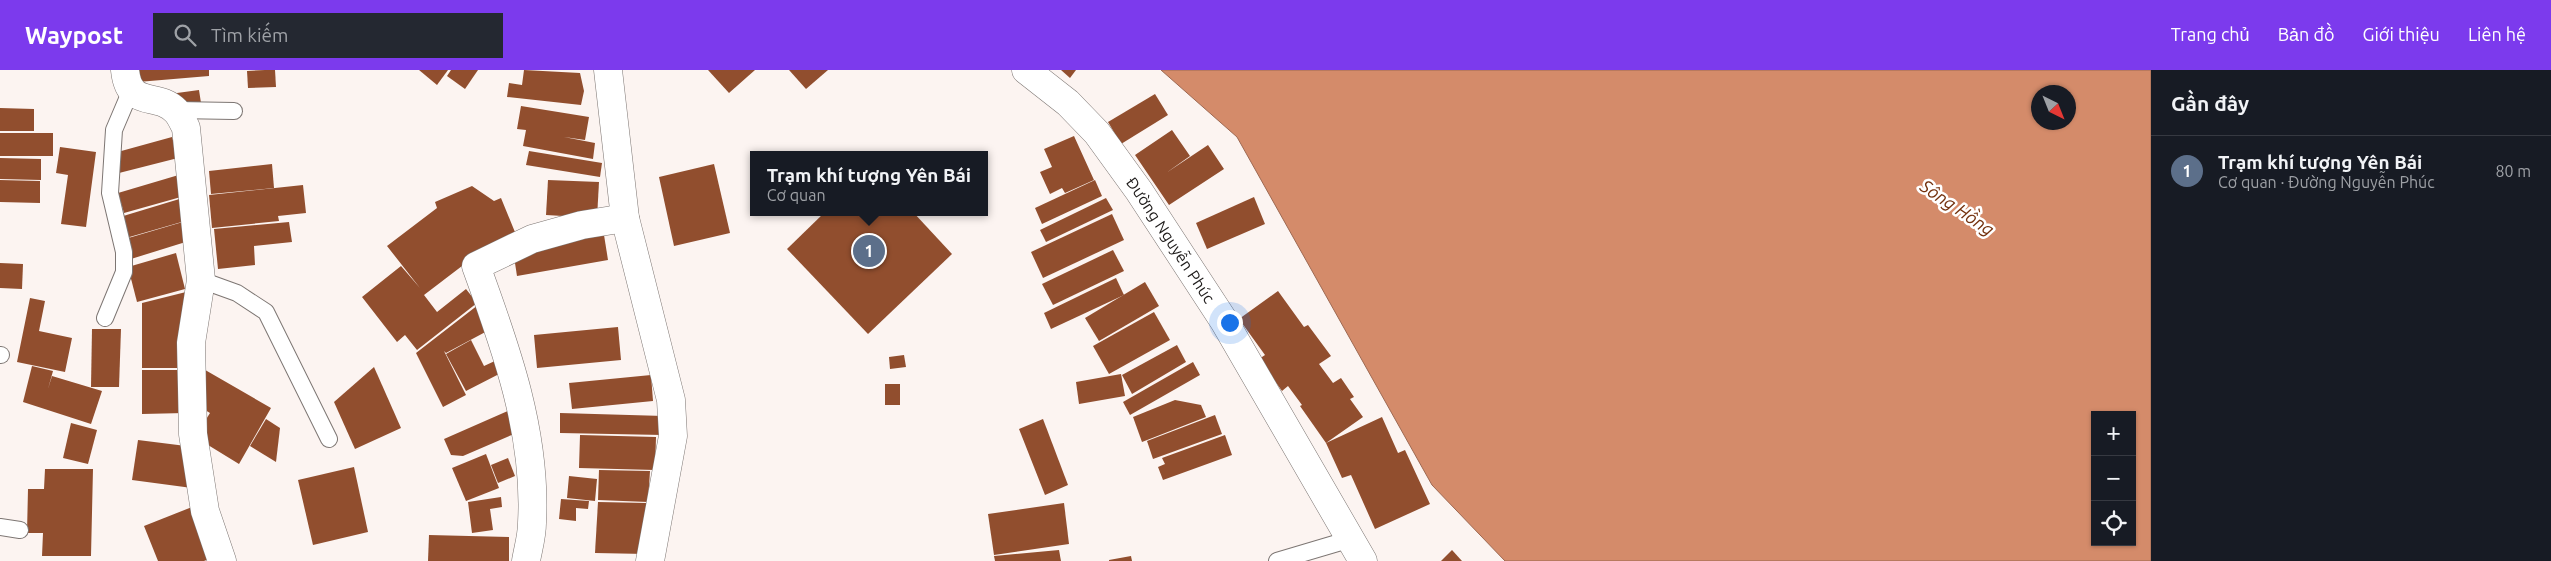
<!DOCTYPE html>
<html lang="vi">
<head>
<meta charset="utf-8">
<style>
  :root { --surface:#171b24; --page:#242831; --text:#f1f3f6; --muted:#9ea1a6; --line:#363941; --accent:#7c3aed }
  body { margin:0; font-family:Ubuntu,sans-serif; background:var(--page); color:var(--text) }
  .controls { position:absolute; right:15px; bottom:15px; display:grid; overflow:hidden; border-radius:0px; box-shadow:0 1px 4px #0004 }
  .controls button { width:45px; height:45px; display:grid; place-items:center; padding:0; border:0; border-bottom:1px solid var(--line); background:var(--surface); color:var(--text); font:25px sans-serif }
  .compass { position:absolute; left:2031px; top:15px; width:45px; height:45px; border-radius:50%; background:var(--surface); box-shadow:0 1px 4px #0004; rotate:137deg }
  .you { position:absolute; left:1229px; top:252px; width:18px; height:18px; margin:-12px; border:4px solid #fff; border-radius:50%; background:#1a73e8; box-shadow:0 0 0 8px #1a73e833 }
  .badge { display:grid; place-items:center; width:32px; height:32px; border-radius:50%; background:var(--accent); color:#fff; font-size:16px; font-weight:700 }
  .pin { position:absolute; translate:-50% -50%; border:2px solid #fff; box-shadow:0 1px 5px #0006 }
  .popup { position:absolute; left:750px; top:81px; width:238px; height:65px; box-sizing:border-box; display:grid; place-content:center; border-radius:0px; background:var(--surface); filter:drop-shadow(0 1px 4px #0005); font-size:16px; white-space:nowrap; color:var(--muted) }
  .popup b { font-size:19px; color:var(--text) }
  .popup::after { content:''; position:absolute; left:50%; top:100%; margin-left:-10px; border:10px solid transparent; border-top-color:var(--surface) }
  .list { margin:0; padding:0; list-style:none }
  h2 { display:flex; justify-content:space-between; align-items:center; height:65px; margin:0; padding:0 20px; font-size:21px }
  h2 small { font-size:16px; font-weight:400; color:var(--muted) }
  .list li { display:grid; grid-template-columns:32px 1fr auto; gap:15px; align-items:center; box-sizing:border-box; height:70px; padding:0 20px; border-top:1px solid var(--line) }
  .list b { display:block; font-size:19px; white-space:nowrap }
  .list p { margin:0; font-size:16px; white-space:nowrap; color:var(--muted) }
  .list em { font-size:16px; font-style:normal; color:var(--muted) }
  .icon { flex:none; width:28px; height:28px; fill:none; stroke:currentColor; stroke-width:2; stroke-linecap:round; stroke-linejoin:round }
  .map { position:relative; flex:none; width:2151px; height:491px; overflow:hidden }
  header { display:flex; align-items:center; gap:30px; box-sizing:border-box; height:70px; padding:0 25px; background:var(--accent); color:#fff }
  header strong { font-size:24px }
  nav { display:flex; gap:28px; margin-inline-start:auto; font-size:18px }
  .search { width:350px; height:45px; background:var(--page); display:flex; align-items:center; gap:12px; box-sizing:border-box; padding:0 18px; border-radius:0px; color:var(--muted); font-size:19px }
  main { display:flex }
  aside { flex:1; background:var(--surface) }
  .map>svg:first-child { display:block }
  .water { fill:#d48b6a; stroke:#9d6952; fill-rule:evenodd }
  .building { fill:#914e2e }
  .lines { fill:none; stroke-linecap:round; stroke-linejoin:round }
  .lane-casing { stroke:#7d7673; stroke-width:18 }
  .street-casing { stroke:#7d7673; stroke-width:29 }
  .primary-casing { stroke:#7d7673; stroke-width:29 }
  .lane { stroke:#fff; stroke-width:16 }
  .street { stroke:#fff; stroke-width:28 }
  .primary { stroke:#fff; stroke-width:28 }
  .labels { text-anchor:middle; stroke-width:5; stroke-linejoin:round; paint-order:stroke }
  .street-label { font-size:16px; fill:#1d1a19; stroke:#fff }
  .water-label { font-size:18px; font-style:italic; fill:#74320e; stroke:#fff }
</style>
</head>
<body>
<header>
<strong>Waypost</strong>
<div class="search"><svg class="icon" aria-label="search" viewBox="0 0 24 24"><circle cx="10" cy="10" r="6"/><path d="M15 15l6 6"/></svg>Tìm kiếm</div>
<nav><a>Trang chủ</a><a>Bản đồ</a><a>Giới thiệu</a><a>Liên hệ</a></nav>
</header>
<main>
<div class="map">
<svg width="2151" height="491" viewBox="0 0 2151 491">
  <rect width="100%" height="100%" fill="#fcf4f1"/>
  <path class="water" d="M1161,0H2151V491H1505L1432,415L1237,67ZM2038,22H2068V52H2038ZM2095,345H2132V472H2095Z"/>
  <g class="building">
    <polygon points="138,0 209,0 209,6 138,12"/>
    <polygon points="265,0 275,0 276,17 248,18 247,1"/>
    <polygon points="419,0 448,0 437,15"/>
    <polygon points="451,0 478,0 465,19 447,6"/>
    <polygon points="524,0 580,3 584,21 581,35 507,27 509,13 522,15"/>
    <polygon points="708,0 755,0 729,23"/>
    <polygon points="789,0 828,0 806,19"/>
    <polygon points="1061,0 1076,0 1070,8"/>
    <polygon points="199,20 201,33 179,36 177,23"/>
    <polygon points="1155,24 1168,45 1121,74 1108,52"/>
    <polygon points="521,36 589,47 585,70 564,67 595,73 593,89 523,76 526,60 517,59"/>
    <polygon points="0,38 34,39 34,61 0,61"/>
    <polygon points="1172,60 1190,86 1166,103 1208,75 1224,99 1169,135 1135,85"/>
    <rect x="0" y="63" width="53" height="23"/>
    <polygon points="1074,66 1094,110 1065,123 1062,118 1050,124 1040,102 1052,97 1044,79"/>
    <polygon points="172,67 178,88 119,103 114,83"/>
    <polygon points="60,77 96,82 86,157 61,154 68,105 56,103"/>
    <polygon points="529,81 602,93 600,107 526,95"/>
    <polygon points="0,88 41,89 41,110 0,109"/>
    <polygon points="272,94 274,118 211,124 209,101"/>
    <polygon points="714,94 730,163 674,176 659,107"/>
    <polygon points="182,104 188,125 124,143 118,123"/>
    <polygon points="0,110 40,111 40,133 0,132"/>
    <polygon points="548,110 599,112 597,148 546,145"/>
    <polygon points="1095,110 1102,126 1042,154 1035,138"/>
    <polygon points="303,115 306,143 278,146 279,151 212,158 209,125"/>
    <polygon points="472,116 494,131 501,128 519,172 462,196 424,225 437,242 466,219 477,233 417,280 405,265 397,272 362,227 401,196 420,218 387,176 437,138 435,132"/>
    <polygon points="186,127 192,149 126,168 120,147"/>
    <polygon points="1254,127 1265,154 1207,179 1196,153"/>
    <polygon points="1106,128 1113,140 1046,172 1040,160"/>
    <polygon points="825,142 913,142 952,184 868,264 787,179"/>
    <polygon points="1112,144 1124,170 1043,208 1031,182"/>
    <polygon points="186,151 192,170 131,189 125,169"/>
    <polygon points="289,152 292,172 254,176 255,195 218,199 214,159"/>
    <polygon points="604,165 608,190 517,206 513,180"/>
    <polygon points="1113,180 1124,201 1053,235 1042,214"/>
    <polygon points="176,183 185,219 137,232 128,197"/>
    <polygon points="0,193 23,194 22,219 0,218"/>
    <polygon points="1116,208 1124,225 1051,259 1044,243"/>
    <polygon points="1145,212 1159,236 1099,271 1085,248"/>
    <polygon points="190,221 186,298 142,298 142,233"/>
    <polygon points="1278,221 1304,257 1308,255 1331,286 1319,294 1333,313 1341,308 1354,327 1350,329 1363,347 1326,373 1382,347 1398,383 1405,380 1430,434 1375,459 1351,405 1342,408 1326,373 1300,336 1302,335 1288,316 1282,321 1259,289 1265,285 1239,249"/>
    <polygon points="30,228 45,231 39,261 72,268 65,302 17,292"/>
    <polygon points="478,235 491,259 446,283 444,281 466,325 443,337 416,283"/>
    <polygon points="1154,242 1170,270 1109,304 1093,276"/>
    <polygon points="618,257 621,290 537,298 534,265"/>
    <polygon points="92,259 121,259 119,317 91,317"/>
    <polygon points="471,270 484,296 497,290 503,302 466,321 446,284"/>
    <polygon points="1177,275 1186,292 1132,324 1122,305"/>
    <polygon points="904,285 906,297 890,299 889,287"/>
    <polygon points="1193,292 1200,305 1130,345 1123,332"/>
    <polygon points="32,296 53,301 48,319 52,306 102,321 91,354 23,332"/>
    <polygon points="200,297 271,338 239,394 195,367 210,343 195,334"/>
    <polygon points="374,297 401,358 355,379 334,332"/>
    <polygon points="142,300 186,300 185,343 142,344"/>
    <polygon points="1121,304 1125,326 1079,334 1076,312"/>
    <polygon points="651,305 653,331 572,339 569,313"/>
    <rect x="885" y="314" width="15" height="21"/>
    <polygon points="1175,330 1201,335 1206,347 1142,372 1133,347"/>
    <polygon points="510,340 516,353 511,357 514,364 463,386 451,385 444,369"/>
    <polygon points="560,343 664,346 663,365 560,363"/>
    <polygon points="1215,345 1222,364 1153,389 1147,371"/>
    <polygon points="266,349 280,358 276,392 250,376"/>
    <polygon points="1043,349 1068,415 1045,425 1019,359"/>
    <polygon points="71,353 97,360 88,394 63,388"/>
    <polygon points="580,365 656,367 655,400 579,398"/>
    <polygon points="1225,365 1232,385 1163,410 1158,397 1165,394 1162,388"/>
    <polygon points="138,370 186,376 192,418 132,410"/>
    <polygon points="486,384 499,418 466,431 452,398"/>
    <polygon points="508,388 515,406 498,413 491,395"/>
    <polygon points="354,397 368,462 313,475 298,410"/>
    <polygon points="45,399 93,399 91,486 42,486 43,463 27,463 28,419 44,419"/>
    <polygon points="599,400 650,401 648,432 598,430"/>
    <polygon points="569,406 597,409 595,431 567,428"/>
    <polygon points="501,427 502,437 490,439 493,460 472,463 468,432"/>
    <polygon points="561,429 589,431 588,439 576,438 576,451 559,449"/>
    <polygon points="598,432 647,433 646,484 595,483"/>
    <polygon points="1064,433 1069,474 994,485 988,444"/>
    <polygon points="192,437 212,488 204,491 158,491 144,456"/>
    <polygon points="429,465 509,467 509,491 428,491"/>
    <polygon points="1059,480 1061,491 995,491 994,486"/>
    <polygon points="1452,480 1462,491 1441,491"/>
    <polygon points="1131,486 1132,491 1109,491 1109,490"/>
  </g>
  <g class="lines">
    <g class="lane-casing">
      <g id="lane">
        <polyline points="176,40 234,41"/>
        <polyline points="201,210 237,223 266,242 329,369"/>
        <polyline points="105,248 124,202 124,182 110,123 114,60 131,20"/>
        <polyline points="0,285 1,285"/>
        <polyline points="0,457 20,460"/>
        <polyline points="1277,491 1351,469"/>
      </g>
    </g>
    <g class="street-casing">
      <g id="street">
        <path d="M125,0C129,40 157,21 176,41C180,45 183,52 186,58L201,210L191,273L193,364L205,441L222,491"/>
        <polyline points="608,0 625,148 671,330 673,366 650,491"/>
        <path d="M526,491C528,479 532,466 532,453C537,364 506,278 476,196L532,169L582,155L625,148"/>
      </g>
    </g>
    <g class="primary-casing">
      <g id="primary">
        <path id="s1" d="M1026,0L1068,33L1097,63L1139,121L1224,251L1363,491"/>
      </g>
    </g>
    <use href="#lane" class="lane"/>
    <use href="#street" class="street"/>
    <use href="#primary" class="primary"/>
  </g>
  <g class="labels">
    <g class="street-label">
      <text dy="6" stroke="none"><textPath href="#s1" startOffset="225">Đường Nguyễn Phúc</textPath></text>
    </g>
    <g class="water-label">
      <text transform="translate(1957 138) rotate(34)" y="6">Sông Hồng</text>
    </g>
  </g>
</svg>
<div class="controls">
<button>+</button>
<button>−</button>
<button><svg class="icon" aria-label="locate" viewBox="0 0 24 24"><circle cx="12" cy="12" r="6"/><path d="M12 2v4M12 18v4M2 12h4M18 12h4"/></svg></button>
</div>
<svg class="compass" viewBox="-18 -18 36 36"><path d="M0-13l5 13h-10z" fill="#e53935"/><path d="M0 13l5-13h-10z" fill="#9ea1a6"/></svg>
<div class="you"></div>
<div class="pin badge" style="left:869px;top:181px;background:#5c6f8a">1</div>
<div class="popup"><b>Trạm khí tượng Yên Bái</b>Cơ quan</div>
</div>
<aside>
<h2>Gần đây<small></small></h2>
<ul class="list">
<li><span class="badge" style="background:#5c6f8a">1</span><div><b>Trạm khí tượng Yên Bái</b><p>Cơ quan · Đường Nguyễn Phúc</p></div><em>80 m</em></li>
</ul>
</aside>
</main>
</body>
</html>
